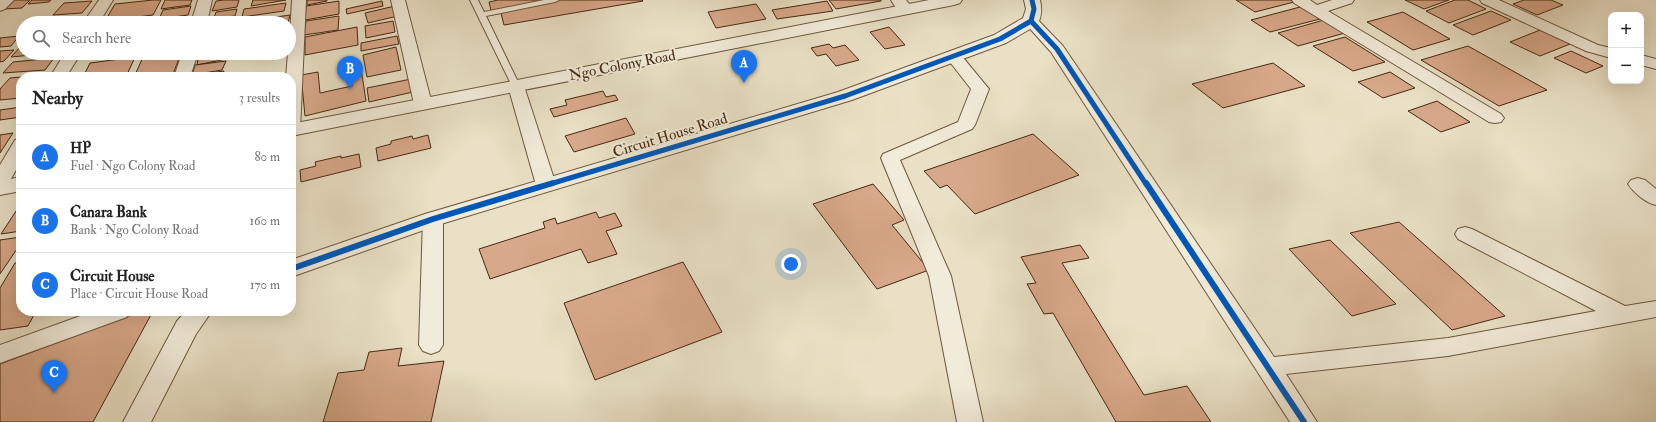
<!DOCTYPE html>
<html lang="en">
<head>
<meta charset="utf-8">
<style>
  :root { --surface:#fff; --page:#f6f6f6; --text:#222; --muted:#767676; --line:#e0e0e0; --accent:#1a73e8 }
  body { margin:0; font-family:"IM FELL Double Pica",serif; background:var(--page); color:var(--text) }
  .controls { position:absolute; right:12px; top:12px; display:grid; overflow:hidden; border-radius:8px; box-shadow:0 4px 16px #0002 }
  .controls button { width:36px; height:36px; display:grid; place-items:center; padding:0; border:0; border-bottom:1px solid var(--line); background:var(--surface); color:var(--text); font:20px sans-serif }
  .you { position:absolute; left:791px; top:264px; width:14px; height:14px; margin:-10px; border:3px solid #fff; border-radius:50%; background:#1a73e8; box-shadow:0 0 0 6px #1a73e833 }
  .badge { display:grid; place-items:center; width:26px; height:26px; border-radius:50%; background:var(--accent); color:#fff; font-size:13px; font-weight:700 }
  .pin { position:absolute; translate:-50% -33px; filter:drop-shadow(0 1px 2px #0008) }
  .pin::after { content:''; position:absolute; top:21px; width:14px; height:12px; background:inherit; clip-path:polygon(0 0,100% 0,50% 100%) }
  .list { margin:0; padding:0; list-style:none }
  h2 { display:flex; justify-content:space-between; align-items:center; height:52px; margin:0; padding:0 16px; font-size:17px }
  h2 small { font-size:13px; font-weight:400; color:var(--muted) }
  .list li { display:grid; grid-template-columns:26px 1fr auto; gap:12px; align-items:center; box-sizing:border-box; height:64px; padding:0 16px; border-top:1px solid var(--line) }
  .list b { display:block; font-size:15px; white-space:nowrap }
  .list p { margin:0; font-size:13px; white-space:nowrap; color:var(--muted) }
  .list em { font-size:13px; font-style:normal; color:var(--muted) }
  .icon { flex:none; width:22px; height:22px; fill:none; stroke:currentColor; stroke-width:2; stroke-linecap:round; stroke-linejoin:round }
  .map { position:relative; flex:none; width:1656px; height:422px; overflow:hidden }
  .search { position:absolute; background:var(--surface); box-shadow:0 4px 16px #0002; left:16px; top:16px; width:280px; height:44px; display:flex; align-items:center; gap:10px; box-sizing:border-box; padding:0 14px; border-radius:22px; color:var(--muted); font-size:15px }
  .panel { position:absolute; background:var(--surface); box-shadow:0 4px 16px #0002; left:16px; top:72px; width:280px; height:244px; border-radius:16px }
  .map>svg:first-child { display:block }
  .building { fill:#d8a88a; stroke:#452910 }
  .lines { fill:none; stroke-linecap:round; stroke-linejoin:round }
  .service-casing { stroke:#6e573d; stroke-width:2 }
  .minor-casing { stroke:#6e573d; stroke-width:2 }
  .tertiary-casing { stroke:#6e573d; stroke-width:2 }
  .service { fill:#f1ebd9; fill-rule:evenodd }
  .minor { fill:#f1ebd9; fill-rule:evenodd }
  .tertiary { fill:#f1ebd9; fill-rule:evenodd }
  .cycleway-far1-casing { stroke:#f1ebd9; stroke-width:7 }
  .cycleway-casing { stroke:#f1ebd9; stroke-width:9 }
  .cycleway-far1 { stroke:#0057b8; stroke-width:5 }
  .cycleway { stroke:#0057b8; stroke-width:6 }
  .labels { text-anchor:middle; stroke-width:4; stroke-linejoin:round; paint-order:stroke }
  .street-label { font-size:15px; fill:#452910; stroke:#f1ebd9 }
</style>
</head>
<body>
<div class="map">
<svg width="1656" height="422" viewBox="0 0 1656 422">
  <rect width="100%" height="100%" fill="#e9e0c5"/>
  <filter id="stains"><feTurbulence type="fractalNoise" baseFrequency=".005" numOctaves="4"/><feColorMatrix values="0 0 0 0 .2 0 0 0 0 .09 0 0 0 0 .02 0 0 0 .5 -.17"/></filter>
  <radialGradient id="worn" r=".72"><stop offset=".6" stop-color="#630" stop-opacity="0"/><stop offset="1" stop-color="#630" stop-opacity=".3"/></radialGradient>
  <g class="building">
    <polygon points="12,0 30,0 22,8 3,9"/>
    <polygon points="32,0 51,0 49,2 28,4"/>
    <polygon points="153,0 161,0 153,15 105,21 115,4"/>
    <polygon points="165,0 192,0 190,5 161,9"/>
    <polygon points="224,0 239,0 237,7 212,11 216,1"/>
    <polygon points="253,0 286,0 251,6"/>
    <polygon points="307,0 327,0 327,1 307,5"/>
    <polygon points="498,0 642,0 643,1 504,25 501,13 492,15 489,2"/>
    <polygon points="829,0 881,0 881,1 836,9"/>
    <polygon points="1236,0 1291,0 1294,2 1255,12"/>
    <polygon points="1405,0 1449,0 1424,9"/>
    <polygon points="1455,0 1468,0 1486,9 1449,23 1426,11"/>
    <polygon points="1524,0 1551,0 1563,5 1537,15 1513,4"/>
    <polygon points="92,1 82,13 53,15 64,3"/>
    <polygon points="339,1 339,14 305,20 306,6"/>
    <polygon points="382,1 383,6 347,14 346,9"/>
    <polygon points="827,1 833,11 777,19 772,10"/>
    <polygon points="286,3 284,11 242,17 244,9"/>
    <polygon points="756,4 766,19 716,28 708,12"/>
    <polygon points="191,6 188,15 159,19 163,10"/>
    <polygon points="395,6 398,16 368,23 365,13"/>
    <polygon points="1300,7 1320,19 1270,32 1251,20"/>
    <polygon points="237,9 235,16 214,18 216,12"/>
    <polygon points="1491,11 1511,20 1473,35 1453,25"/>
    <polygon points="1403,12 1450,39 1413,50 1367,22"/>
    <polygon points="290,15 288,23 261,23 262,19"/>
    <polygon points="339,16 338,30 304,35 306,21"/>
    <polygon points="82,17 78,23 59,23 62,20"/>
    <polygon points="260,17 258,23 232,23 233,20"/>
    <polygon points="227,18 225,23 207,23 207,21"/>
    <polygon points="193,19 191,23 161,23"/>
    <polygon points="1324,20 1345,33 1298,46 1278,33"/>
    <polygon points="393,21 395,32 366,38 365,26"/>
    <polygon points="357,27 358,45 305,55 305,37"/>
    <polygon points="889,27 905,45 885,49 870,32"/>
    <polygon points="1540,30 1570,44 1540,56 1510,42"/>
    <polygon points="19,36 11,46 0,47 0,38"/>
    <polygon points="397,36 399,44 361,51 361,43"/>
    <polygon points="1345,37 1385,62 1353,71 1313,46"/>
    <polygon points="829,44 833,48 845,45 859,60 836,66 826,54 817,56 811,48"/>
    <polygon points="22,45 23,53 53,53 11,57"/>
    <polygon points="1468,46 1547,90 1499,106 1421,60"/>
    <polygon points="396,47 401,70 367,77 363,55"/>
    <polygon points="14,50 4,61 0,62 0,51"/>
    <polygon points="1571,51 1603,66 1586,73 1554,58"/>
    <polygon points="91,53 121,53 88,58"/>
    <polygon points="159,53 181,53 172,77 134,77 144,55"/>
    <polygon points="199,53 232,53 231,58 197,65"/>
    <polygon points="135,57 126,77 83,77 90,63"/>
    <polygon points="54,58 45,70 3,73 13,62"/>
    <polygon points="226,61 222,70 192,75 195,65"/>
    <polygon points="360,62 366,101 305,116 301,75 318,72 320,93 352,86 349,65"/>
    <polygon points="1273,63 1305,86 1223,108 1192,84"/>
    <polygon points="224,71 222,77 194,77 195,75"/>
    <polygon points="1390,72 1415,88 1383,98 1358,82"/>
    <polygon points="54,74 52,77 21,77 21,98 0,100 0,89 10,78"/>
    <polygon points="411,79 413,92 369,102 367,88"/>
    <polygon points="603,91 606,97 615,95 618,100 554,117 550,109 567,105 565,100"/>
    <polygon points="1437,101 1470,122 1441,132 1408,111"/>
    <polygon points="21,107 21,117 0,120 0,110"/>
    <polygon points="626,118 635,134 574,152 565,136"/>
    <polygon points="13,133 0,153 0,135"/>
    <polygon points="1033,134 1079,175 975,214 947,185 940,188 924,171"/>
    <polygon points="428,135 431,148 378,161 376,148 391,144 391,141 412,136 413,139"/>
    <polygon points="359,154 361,167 301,182 300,170 316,166 315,162 341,156 341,158"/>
    <polygon points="873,184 904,220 892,225 929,270 877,289 813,204"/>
    <polygon points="20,205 21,205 21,231 1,234"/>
    <polygon points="596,212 599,218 615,213 622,226 606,231 617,254 588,263 581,249 490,279 479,249 545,228 543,222 555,218 557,224"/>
    <polygon points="1399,222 1505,316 1452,330 1350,233"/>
    <polygon points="21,237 21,243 0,274 0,240"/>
    <polygon points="1330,240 1396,304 1352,316 1289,249"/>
    <polygon points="1080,245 1089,258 1062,263 1144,395 1187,386 1211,422 1116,422 1053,313 1044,314 1027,284 1036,283 1021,257"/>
    <polygon points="21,262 21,311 36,311 28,326 0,330 0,288 15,263"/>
    <polygon points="683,262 722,332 595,380 564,303"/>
    <polygon points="142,311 153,311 93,422 0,422 0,364"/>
    <polygon points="402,348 398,366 444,361 431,422 323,422 338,373 364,370 369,352"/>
  </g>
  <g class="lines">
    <g class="service-casing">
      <polygon id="service" points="470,0 478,0 484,12 544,0 559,0 555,2 486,16 520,86 519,88 513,88 512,86"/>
    </g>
    <g class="minor-casing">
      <g id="minor">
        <polygon points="0,0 14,0 5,9 0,11"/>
        <polygon points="99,0 113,0 99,23 83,23"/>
        <polygon points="198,0 212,0 207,23 191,23"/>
        <polygon points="292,0 306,0 300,130 297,134 291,135 291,77 286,77 288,53 289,53"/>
        <polygon points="391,0 405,0 432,104 429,108 423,109 417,108 414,104"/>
        <path d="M891,0H906L914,10L911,13C900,16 896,8 891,0Z"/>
        <polygon points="1292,0 1310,0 1317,5 1332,0 1354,0 1352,3 1328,11 1501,114 1504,118 1501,122 1495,123 1489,122 1294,3"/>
        <polygon points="1480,0 1499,0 1598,45 1611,48 1611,58 1586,51 1482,3"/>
        <polygon points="1031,16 1036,18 1063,46 1274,357 1448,338 1596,311 1458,239 1455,234 1458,229 1465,227 1472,229 1625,306 1656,301 1656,317 1448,356 1286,374 1317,422 1290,422 1051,52 1023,21 1026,18"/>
        <polygon points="954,52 960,54 989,89 975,125 972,129 900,160 951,276 983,422 957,422 929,276 881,158 883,154 958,122 971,89 946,57 948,54"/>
        <polygon points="65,53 81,53 66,77 50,77"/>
        <polygon points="182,53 198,53 190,77 174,77"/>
        <polygon points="1641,55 1656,59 1656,69 1641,65"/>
        <polygon points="516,81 522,82 524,86 556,185 553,189 546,191 539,189 536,185 508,86 510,82"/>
        <polygon points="21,138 21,161 7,186 0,188 0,165 15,140"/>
        <path d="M1638,178L1645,180L1656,189V205C1646,203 1634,193 1628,184L1631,180Z"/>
        <polygon points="433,212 440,214 443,219 443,345 439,351 431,354 423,351 419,345 423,219 426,214"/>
        <polygon points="94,311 130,311 127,317 0,363 0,345"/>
      </g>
    </g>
    <g class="tertiary-casing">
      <g id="tertiary">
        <polygon points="929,0 962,0 960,3 954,5 291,136 291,124"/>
        <path d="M1024,0H1040C1042,9 1042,17 1037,25L1006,43L852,100L441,224L291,277V260L425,214L838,92L994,35L1023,18L1026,9Z"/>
        <polygon points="21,177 21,191 0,195 0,181"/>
        <polygon points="186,311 212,311 196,334 151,422 123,422 177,321"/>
      </g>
    </g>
    <use href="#service" class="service"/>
    <use href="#minor" class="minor"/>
    <use href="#tertiary" class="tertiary"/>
    <g class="cycleway-far1-casing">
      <g id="cycleway-far1">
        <polyline points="1031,21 1057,49 1146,184"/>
        <polyline points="550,184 845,96 1000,39 1031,21 1034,9 1032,0"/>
      </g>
    </g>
    <g class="cycleway-casing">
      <g id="cycleway">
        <polyline points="1146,183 1304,422"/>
        <polyline points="291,269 433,219 553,183"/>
      </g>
    </g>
    <use href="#cycleway-far1" class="cycleway-far1"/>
    <use href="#cycleway" class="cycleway"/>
  </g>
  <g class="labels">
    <g class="street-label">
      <text transform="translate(622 65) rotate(-11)" y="5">Ngo Colony Road</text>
      <text transform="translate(670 135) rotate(-17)" y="5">Circuit House Road</text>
    </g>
  </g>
  <rect width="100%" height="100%" filter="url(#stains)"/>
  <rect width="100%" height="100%" fill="url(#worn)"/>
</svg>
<div class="controls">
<button>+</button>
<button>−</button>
</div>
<div class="you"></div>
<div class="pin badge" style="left:744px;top:83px">A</div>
<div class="pin badge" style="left:350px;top:89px">B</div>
<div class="pin badge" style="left:54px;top:393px">C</div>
<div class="search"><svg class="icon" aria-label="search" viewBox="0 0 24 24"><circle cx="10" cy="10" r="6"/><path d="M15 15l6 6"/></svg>Search here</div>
<section class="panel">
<h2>Nearby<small>3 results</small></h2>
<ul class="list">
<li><span class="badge">A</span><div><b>HP</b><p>Fuel · Ngo Colony Road</p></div><em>80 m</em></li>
<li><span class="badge">B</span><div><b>Canara Bank</b><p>Bank · Ngo Colony Road</p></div><em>160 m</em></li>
<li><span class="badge">C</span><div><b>Circuit House</b><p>Place · Circuit House Road</p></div><em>170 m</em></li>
</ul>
</section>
</div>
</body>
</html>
